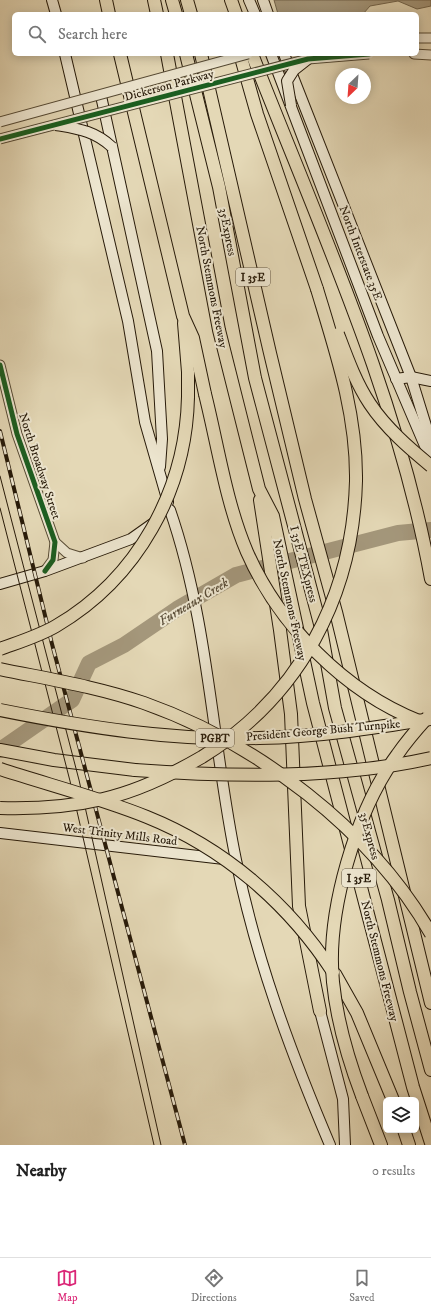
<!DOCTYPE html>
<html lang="en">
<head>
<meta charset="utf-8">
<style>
  :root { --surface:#fff; --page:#f6f6f6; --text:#222; --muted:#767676; --line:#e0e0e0; --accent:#db2777 }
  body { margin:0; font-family:"IM FELL DW Pica",serif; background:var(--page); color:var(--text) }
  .controls { position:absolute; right:12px; bottom:12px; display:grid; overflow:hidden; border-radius:6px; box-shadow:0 2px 10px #0003 }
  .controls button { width:36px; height:36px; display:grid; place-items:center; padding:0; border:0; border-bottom:1px solid var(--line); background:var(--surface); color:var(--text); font:20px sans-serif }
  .compass { position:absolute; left:335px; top:68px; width:36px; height:36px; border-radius:50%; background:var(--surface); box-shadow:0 2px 10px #0003; rotate:205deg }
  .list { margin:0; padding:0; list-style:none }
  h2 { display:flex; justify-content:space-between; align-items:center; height:52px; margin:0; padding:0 16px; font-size:17px }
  h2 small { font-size:13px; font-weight:400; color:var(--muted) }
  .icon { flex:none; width:22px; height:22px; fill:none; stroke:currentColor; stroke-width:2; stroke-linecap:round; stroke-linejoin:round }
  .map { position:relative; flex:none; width:431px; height:1145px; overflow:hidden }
  .search { position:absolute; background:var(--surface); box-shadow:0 2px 10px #0003; left:12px; right:12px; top:12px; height:44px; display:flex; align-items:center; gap:10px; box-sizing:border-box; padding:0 14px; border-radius:6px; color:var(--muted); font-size:15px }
  .sheet { height:112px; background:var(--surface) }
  nav { display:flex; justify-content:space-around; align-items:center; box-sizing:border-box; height:56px; border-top:1px solid var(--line); background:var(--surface); font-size:11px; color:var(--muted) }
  nav a { display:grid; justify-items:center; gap:2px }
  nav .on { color:var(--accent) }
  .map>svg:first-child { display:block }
  .water { fill:#a4977b; stroke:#72654d }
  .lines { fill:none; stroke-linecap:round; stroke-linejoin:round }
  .river { stroke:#a4977b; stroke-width:16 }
  .tertiary-casing { stroke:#564a34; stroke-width:11 }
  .secondary-casing { stroke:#271a09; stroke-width:12 }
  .motorway-casing { stroke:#271a09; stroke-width:14 }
  .tertiary { stroke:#ede6d0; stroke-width:9 }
  .secondary { stroke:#ede6d0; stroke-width:10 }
  .motorway { stroke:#e4d8b6; stroke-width:12 }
  .tram { stroke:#271a09; stroke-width:1 }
  .rail-casing { stroke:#271a09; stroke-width:4 }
  .rail { stroke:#ede6d0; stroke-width:2.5; stroke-dasharray:8; stroke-linecap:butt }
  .tertiary-bridge-casing { stroke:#564a34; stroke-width:11; stroke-linecap:butt }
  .secondary-bridge-casing { stroke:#271a09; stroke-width:12; stroke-linecap:butt }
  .motorway-bridge-casing { stroke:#271a09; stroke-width:14; stroke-linecap:butt }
  .tertiary-bridge { stroke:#ede6d0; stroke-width:9 }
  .secondary-bridge { stroke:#ede6d0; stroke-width:10 }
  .motorway-bridge { stroke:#e4d8b6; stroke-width:12 }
  .cycleway-casing { stroke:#ede6d0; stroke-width:8 }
  .cycleway { stroke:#1b5e20; stroke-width:5 }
  .labels { text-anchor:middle; stroke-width:4; stroke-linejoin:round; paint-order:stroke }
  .shield { fill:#ede6d0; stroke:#625745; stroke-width:1 }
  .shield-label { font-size:11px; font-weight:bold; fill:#271a09 }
  .street-label { font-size:12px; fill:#271a09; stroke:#ede6d0 }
  .water-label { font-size:13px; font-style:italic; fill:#594c37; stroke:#ede6d0 }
</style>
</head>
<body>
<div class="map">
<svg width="431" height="1145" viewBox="0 0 431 1145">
  <rect width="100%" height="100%" fill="#e4d8b6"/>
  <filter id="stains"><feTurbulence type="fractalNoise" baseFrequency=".005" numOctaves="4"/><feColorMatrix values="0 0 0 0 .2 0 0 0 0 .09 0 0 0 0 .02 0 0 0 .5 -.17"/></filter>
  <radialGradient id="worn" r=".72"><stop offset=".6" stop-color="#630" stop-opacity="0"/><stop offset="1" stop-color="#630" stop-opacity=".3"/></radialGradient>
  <polygon class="water" points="274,0 431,0 431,6 417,9 398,1 370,6 363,14 278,14"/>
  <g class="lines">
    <polyline class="river" points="0,750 72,700 89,663 124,645 177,609 236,575 398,533 431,530"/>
    <g class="tertiary-casing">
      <g id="tertiary">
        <polyline points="417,38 431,38"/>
        <polyline points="414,54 431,55"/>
        <polyline points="0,365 17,434 55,542 53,560 45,571"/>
        <polyline points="55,542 67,553 83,558"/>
      </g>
    </g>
    <g class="secondary-casing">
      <g id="secondary">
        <polyline points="52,0 56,14"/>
        <polyline points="249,0 255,14"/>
        <polyline points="263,0 268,14"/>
        <polyline points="65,54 128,321 145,422 168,502"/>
        <polyline points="271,54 378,336 431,460"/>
        <polyline points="284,54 411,377 431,442"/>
        <polyline points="101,96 157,351 162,439 160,467"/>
        <polyline points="396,379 411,377 431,381"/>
        <path d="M170,510C209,623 212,744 236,860C256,959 291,1053 330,1145"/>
        <polyline points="0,584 45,571 131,539 155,522"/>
        <polyline points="0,833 224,859"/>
        <polyline points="320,1011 343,1099 345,1145"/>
      </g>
    </g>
    <g class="motorway-casing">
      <g id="motorway">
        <polyline points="106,0 109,14"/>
        <polyline points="154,0 157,14"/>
        <polyline points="172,0 176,14"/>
        <polyline points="187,0 191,14"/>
        <polyline points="231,0 236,14"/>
        <polyline points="120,54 183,316 193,338 205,394"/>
        <polyline points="167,54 219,330 259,489 273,516 313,703 413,1087 431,1143"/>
        <polyline points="186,54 219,187 255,378 320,624 335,708 388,900 410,992 431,1070"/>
        <polyline points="201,54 270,353 305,499 336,612 431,1003"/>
        <polyline points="240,54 257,114 317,289"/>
        <path d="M252,54C319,226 398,396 431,579"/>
        <polyline points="184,323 188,372 188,397"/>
        <polyline points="260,500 280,630 291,714 299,906 320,1011"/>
        <polyline points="0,750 54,760 135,770"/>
        <polyline points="335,974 357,1013 393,1100"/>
        <polyline points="362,1096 381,1145"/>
        <polyline points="404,1130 409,1145"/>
      </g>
    </g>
    <use href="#tertiary" class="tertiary"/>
    <use href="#secondary" class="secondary"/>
    <use href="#motorway" class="motorway"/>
    <g class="tram">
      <polyline points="0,476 79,780 161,1145"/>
      <polyline points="0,508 70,781 154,1145"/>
    </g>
    <g class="rail-casing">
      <polyline id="rail" points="0,431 52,644 185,1145"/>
    </g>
    <use href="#rail" class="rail"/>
    <g class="tertiary-bridge-casing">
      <g id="tertiary-bridge">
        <polyline points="0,122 248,54"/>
        <polyline points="0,139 308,59 369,54"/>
      </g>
    </g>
    <g class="secondary-bridge-casing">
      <g id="secondary-bridge">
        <polyline points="291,105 287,81 294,70 308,59"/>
        <path d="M56,125C79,129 95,131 112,147"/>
      </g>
    </g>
    <g class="motorway-bridge-casing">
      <g id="motorway-bridge">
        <path d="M338,334C347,358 356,383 370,404C386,428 409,448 431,466"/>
        <path d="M205,394C218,446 226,503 247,552C279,625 345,692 419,721"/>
        <path d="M0,649C19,642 39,636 56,626C138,578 186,490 188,397"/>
        <path d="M0,669C48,679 98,687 144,703C257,743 371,829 431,934"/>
        <path d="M0,710C85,727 172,741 259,738C317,737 374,728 431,719"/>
        <path d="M0,769C49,785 100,798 147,817C224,848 288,903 333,972"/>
        <path d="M135,770C231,777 337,779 431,758"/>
        <path d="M0,808C35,809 69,807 103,799C138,791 171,775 202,757C300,696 353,596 356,481C357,414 336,352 317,289"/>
        <path d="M362,1096C348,1059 337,1022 333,982C326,912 356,811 397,755C406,742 417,729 428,717"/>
      </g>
    </g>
    <use href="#tertiary-bridge" class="tertiary-bridge"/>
    <use href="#secondary-bridge" class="secondary-bridge"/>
    <use href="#motorway-bridge" class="motorway-bridge"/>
    <g class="cycleway-casing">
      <g id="cycleway">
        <polyline points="0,139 308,59 369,54"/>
        <polyline points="0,365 17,434 55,542 53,560 45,571"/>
      </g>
    </g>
    <use href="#cycleway" class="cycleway"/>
  </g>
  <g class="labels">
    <g class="shield">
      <rect x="236" y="268" width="34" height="18" rx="3"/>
      <rect x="196" y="729" width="38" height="18" rx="3"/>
      <rect x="342" y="869" width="34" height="18" rx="3"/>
    </g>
    <g class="shield-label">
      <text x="253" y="281">I 35E</text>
      <text x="215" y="742">PGBT</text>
      <text x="359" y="882">I 35E</text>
    </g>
    <g class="street-label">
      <text transform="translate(169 85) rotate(-15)" y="4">Dickerson Parkway</text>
      <text transform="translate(228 232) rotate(79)" y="4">35Express</text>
      <text transform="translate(361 253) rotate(69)" y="4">North Interstate 35E</text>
      <text transform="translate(212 287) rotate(79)" y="4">North Stemmons Freeway</text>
      <text transform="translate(40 466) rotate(72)" y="4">North Broadway Street</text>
      <text transform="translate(304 564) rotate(75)" y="4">I 35E TEXpress</text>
      <text transform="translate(290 600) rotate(78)" y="4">North Stemmons Freeway</text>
      <text transform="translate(323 730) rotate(-5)" y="4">President George Bush Turnpike</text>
      <text transform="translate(120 834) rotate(7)" y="4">West Trinity Mills Road</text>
      <text transform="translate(370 836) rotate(75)" y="4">35Express</text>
      <text transform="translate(380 961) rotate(76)" y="4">North Stemmons Freeway</text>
    </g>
    <g class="water-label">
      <text transform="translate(193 601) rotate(-31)" y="5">Furneaux Creek</text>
    </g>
  </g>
  <rect width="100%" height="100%" filter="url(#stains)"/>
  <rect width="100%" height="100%" fill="url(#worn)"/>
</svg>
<div class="controls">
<button><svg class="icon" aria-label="layers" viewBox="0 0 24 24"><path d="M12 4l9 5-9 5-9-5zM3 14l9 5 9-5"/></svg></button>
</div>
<svg class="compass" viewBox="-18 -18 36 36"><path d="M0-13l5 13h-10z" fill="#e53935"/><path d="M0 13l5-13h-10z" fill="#767676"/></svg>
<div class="search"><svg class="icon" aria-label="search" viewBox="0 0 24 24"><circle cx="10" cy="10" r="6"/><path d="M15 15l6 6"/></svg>Search here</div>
</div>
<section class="sheet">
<h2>Nearby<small>0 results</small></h2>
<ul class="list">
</ul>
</section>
<nav>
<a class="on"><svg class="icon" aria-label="map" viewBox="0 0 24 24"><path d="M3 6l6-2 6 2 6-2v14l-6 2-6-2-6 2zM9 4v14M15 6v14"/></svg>Map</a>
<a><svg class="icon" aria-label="directions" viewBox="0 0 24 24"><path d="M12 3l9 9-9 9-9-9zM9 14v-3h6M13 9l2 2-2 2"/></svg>Directions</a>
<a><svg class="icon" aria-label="saved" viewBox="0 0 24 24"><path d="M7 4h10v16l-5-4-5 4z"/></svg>Saved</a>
</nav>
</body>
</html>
